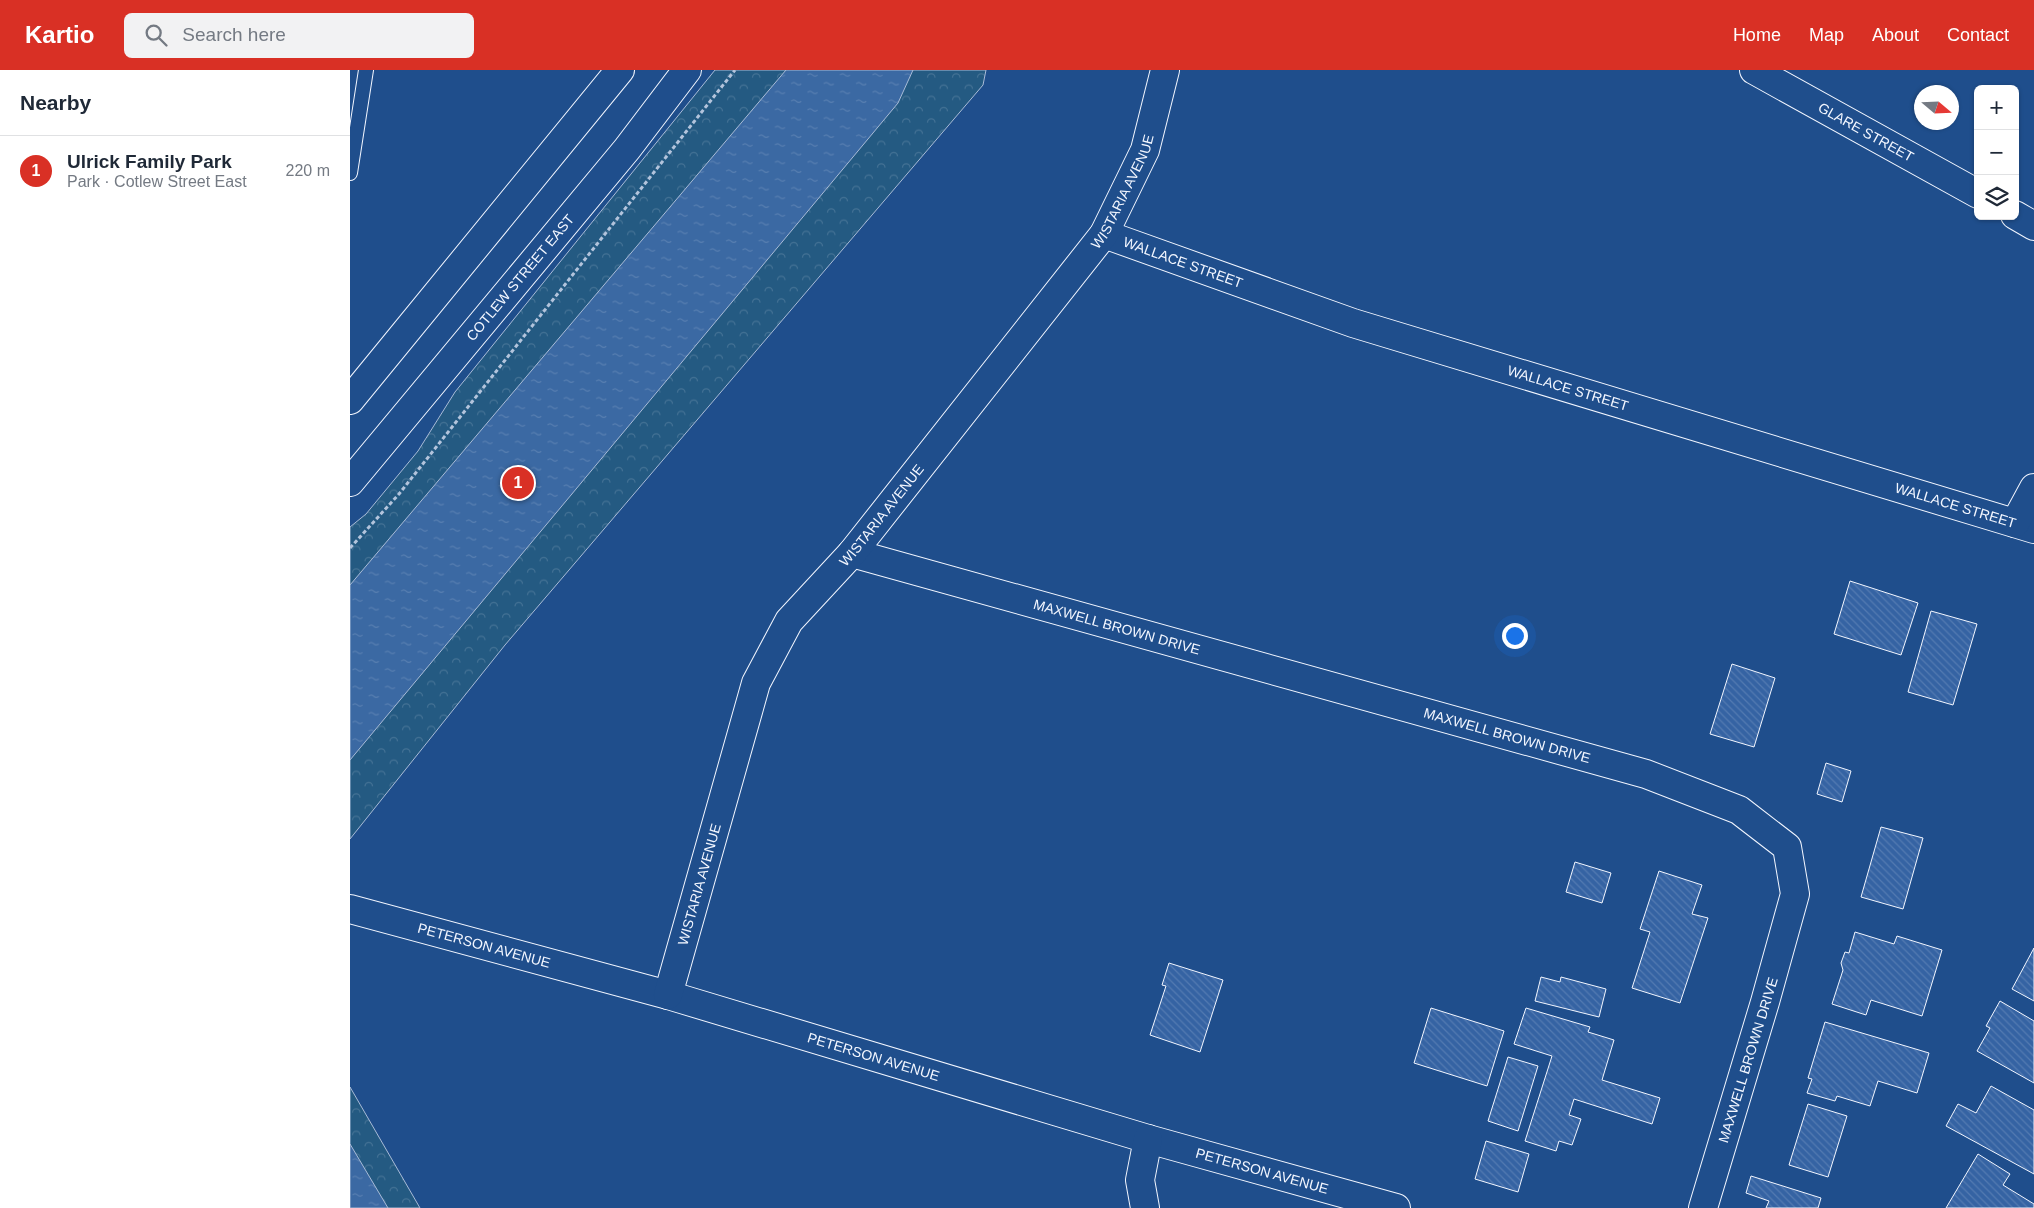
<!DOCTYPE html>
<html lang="en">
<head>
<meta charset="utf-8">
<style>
  :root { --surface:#fff; --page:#f2f2f3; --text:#1f2937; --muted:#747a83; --line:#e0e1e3; --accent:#d93025 }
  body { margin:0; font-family:Arial,sans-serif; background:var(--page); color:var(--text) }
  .controls { position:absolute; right:15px; top:15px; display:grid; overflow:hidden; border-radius:8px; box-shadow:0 1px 4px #0004 }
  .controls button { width:45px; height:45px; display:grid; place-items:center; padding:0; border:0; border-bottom:1px solid var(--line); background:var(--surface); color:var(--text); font:25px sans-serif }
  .compass { position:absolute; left:1564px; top:15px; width:45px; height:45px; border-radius:50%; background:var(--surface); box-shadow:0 1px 4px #0004; rotate:109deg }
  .you { position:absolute; left:1164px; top:565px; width:18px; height:18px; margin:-12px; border:4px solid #fff; border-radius:50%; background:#1a73e8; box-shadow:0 0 0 8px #1a73e833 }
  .badge { display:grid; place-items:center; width:32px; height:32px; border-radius:50%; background:var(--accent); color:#fff; font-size:16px; font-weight:700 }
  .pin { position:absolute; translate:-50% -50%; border:2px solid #fff; box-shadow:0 1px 5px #0006 }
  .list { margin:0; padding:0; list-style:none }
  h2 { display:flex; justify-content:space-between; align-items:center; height:65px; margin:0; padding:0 20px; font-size:21px }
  h2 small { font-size:16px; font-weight:400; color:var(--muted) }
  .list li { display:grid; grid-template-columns:32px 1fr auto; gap:15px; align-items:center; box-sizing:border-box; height:70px; padding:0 20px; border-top:1px solid var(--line) }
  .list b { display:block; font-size:19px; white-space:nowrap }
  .list p { margin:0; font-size:16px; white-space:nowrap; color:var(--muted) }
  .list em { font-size:16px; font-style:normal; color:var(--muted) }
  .icon { flex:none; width:28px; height:28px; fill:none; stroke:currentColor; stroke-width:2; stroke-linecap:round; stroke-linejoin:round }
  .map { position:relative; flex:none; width:1684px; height:1138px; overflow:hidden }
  header { display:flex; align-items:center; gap:30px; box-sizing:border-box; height:70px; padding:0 25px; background:var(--accent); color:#fff }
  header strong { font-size:24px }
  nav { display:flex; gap:28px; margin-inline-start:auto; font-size:18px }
  .search { width:350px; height:45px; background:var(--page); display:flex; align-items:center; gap:12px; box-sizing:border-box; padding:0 18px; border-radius:8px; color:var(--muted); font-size:19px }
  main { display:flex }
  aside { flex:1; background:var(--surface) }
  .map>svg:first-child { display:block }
  .forest { fill:url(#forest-crowns); stroke:#a8bbd7 }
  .water { fill:url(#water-ripples); stroke:#a8bbd7 }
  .building { fill:url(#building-back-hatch); stroke:#f2f6ff }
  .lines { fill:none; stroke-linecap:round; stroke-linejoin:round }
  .lane-casing { stroke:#f2f6ff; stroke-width:16 }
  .street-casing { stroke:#f2f6ff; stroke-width:30 }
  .secondary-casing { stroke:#f2f6ff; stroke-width:30 }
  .path { stroke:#b3c4dc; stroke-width:3; stroke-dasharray:4 2.5; stroke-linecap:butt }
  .lane { stroke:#1f4e8c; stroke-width:14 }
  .street { stroke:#1f4e8c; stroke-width:28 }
  .secondary { stroke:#1f4e8c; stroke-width:28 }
  .labels { text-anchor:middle; stroke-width:4; stroke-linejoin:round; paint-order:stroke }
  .street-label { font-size:14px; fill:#f2f6ff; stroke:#1f4e8c }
</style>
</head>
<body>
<header>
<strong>Kartio</strong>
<div class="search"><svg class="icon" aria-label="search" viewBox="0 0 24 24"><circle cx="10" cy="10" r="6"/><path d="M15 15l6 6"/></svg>Search here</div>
<nav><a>Home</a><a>Map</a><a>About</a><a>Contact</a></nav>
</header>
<main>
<aside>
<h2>Nearby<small></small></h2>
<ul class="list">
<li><span class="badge">1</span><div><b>Ulrick Family Park</b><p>Park · Cotlew Street East</p></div><em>220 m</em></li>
</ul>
</aside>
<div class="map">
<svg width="1684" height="1138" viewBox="0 0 1684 1138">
  <defs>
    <pattern id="forest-crowns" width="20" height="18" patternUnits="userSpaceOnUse" patternTransform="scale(1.25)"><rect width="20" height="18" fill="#245a82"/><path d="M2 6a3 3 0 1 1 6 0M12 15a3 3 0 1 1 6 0" fill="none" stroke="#447295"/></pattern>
    <pattern id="water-ripples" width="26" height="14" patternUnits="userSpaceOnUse" patternTransform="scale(1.25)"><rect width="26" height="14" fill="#3b69a3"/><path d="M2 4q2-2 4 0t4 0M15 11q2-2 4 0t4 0" fill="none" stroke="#587fb1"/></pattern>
    <pattern id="building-back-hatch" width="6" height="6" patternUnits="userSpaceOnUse" patternTransform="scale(1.25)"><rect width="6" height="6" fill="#3563a3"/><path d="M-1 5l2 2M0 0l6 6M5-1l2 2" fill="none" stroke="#537ab1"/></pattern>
  </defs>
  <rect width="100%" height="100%" fill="#1f4e8c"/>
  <g class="forest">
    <polygon points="365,0 636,0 633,15 155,575 0,769 0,457 16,444 68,381 105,322"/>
    <polygon points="0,1017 70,1138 0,1138"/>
  </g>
  <g class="water">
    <polygon points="436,0 563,0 548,33 0,690 0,515"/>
    <polygon points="0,1074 38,1138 0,1138"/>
  </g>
  <g class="building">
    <polygon points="1500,511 1568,533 1551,585 1484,564"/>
    <polygon points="1581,541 1627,554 1603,635 1558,622"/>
    <polygon points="1382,594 1425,608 1404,677 1360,664"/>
    <polygon points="1476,693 1501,701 1492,732 1467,724"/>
    <polygon points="1531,757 1573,768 1553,839 1511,827"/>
    <polygon points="1225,792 1261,803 1252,833 1216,822"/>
    <polygon points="1309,801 1352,815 1342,844 1358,848 1330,933 1282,918 1300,862 1290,859"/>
    <polygon points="1505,862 1544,874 1547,866 1592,880 1572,946 1521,930 1516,945 1482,934 1493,900 1491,893 1495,882 1499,883"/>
    <polygon points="1684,878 1684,931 1662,919"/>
    <polygon points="819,893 873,910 850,982 800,965 816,916 812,915"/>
    <polygon points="1191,907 1210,912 1211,907 1256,919 1249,947 1185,931"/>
    <polygon points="1650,931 1684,951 1684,1013 1627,981 1640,958 1636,956"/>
    <polygon points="1081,938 1154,961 1137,1016 1064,993"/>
    <polygon points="1176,938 1240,957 1238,962 1264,970 1252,1010 1310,1028 1302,1054 1224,1029 1219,1045 1231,1049 1222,1075 1209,1071 1206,1081 1175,1071 1202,986 1164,974"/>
    <polygon points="1475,952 1579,983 1567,1023 1528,1011 1520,1036 1487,1026 1485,1031 1457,1023 1462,1009 1458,1008"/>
    <polygon points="1158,987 1188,996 1168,1061 1138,1051"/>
    <polygon points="1641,1016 1684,1040 1684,1104 1596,1056 1608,1034 1626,1043"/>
    <polygon points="1458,1034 1497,1046 1478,1107 1439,1095"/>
    <polygon points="1136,1071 1179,1084 1168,1122 1125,1109"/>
    <polygon points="1628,1084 1660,1104 1653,1115 1684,1134 1684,1138 1596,1138"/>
    <polygon points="1401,1106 1471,1128 1468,1138 1416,1138 1419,1131 1396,1123"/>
  </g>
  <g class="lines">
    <g class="lane-casing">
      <polyline id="lane" points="0,103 16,0"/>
    </g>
    <g class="street-casing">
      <g id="street">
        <path id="s1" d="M1404,0L1628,124"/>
        <polyline points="1665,145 1684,156"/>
        <path id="s2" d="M754,164L1003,253L1684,459"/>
        <polyline points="1665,453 1684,418"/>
        <path id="s3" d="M502,483L1296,704L1389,740L1437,777L1445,824L1415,932L1353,1138"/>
        <path id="s4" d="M0,839L318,925L798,1069L1046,1138"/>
        <path id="s5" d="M318,925L406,613L439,551L502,483L754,164L795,80L815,0"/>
        <polyline points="795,1138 790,1110 798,1069"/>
      </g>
    </g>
    <g class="secondary-casing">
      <g id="secondary">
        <polyline points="0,330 270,0"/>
        <path id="s6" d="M0,412L277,79L337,0"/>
      </g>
    </g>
    <polyline class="path" points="0,478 49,424 385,0"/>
    <use href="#lane" class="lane"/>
    <use href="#street" class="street"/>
    <use href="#secondary" class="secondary"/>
  </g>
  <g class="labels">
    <g class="street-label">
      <text dy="5" stroke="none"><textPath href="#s1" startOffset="128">GLARE STREET</textPath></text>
      <text dy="5" stroke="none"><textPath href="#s5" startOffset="940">WISTARIA AVENUE</textPath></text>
      <text dy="5" stroke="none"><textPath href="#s2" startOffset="84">WALLACE STREET</textPath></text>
      <text dy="5" stroke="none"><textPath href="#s6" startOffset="266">COTLEW STREET EAST</textPath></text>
      <text dy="5" stroke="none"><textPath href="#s2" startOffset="489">WALLACE STREET</textPath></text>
      <text dy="5" stroke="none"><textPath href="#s2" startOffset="894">WALLACE STREET</textPath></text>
      <text dy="5" stroke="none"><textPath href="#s5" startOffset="535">WISTARIA AVENUE</textPath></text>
      <text dy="5" stroke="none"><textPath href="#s3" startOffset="275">MAXWELL BROWN DRIVE</textPath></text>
      <text dy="5" stroke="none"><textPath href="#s3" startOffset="680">MAXWELL BROWN DRIVE</textPath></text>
      <text dy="5" stroke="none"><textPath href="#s5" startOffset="115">WISTARIA AVENUE</textPath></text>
      <text dy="5" stroke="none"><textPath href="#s4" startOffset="139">PETERSON AVENUE</textPath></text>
      <text dy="5" stroke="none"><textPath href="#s4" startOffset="544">PETERSON AVENUE</textPath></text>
      <text transform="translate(1398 990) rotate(-73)" y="5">MAXWELL BROWN DRIVE</text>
      <text dy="5" stroke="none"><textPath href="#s4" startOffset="949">PETERSON AVENUE</textPath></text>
    </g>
  </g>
</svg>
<div class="controls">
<button>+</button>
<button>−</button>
<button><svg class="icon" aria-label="layers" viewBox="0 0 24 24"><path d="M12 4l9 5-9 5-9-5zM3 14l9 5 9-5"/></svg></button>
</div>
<svg class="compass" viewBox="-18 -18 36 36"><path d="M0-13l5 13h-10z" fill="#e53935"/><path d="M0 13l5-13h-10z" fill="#747a83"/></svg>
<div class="you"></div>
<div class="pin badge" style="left:168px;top:413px">1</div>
</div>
</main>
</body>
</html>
